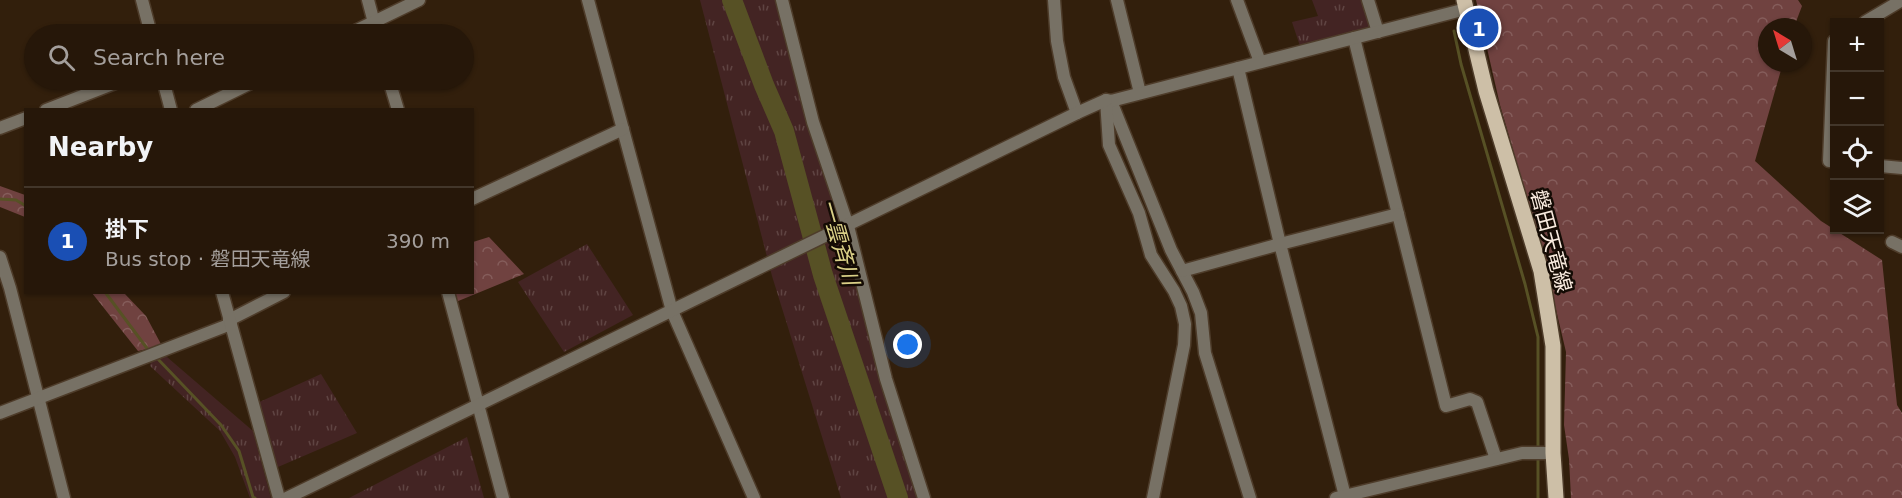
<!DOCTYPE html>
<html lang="en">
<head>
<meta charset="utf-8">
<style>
  :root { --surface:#261709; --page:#322417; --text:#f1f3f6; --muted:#a49f9c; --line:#42362a; --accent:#ed8cf9 }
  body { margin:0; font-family:"DejaVu Sans","Noto Sans JP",sans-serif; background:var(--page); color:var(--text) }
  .controls { position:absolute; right:18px; top:18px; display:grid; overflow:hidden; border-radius:0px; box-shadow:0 2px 4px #0004 }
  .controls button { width:54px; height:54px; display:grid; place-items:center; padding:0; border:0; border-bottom:2px solid var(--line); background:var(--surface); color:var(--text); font:30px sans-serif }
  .compass { position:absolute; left:1758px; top:18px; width:54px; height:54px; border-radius:50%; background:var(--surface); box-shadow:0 2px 4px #0004; rotate:322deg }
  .you { position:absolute; left:908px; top:345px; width:21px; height:21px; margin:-15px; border:4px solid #fff; border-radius:50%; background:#1a73e8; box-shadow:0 0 0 9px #1a73e833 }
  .badge { display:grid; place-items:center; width:39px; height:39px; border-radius:50%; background:var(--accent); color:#fff; font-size:20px; font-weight:700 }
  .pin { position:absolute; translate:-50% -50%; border:3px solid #fff; box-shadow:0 2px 6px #0006 }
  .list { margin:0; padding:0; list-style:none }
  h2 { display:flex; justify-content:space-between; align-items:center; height:78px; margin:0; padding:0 24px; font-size:26px }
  h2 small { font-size:20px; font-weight:400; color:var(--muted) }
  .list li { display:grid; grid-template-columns:39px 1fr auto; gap:18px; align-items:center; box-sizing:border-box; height:108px; padding:0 24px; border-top:2px solid var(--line) }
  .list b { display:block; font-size:22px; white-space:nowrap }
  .list p { margin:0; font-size:20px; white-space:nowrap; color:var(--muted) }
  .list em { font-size:20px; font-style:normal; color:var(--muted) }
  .icon { flex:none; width:33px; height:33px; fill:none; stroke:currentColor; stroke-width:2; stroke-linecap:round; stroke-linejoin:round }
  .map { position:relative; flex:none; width:1902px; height:498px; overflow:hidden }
  .search { position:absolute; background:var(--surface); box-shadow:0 2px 4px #0004; left:24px; top:24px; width:450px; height:66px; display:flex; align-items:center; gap:15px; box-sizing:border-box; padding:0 21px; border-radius:33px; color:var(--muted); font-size:22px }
  .panel { position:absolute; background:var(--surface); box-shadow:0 2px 4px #0004; left:24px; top:108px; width:450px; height:186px; border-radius:0px }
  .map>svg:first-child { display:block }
  .grass { fill:url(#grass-tufts) }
  .forest { fill:url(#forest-crowns) }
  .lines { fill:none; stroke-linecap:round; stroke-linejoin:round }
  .stream { stroke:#575125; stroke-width:3 }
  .river { stroke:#575125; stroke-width:20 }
  .minor-casing { stroke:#4e3c2a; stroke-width:15 }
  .tertiary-casing { stroke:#4e3c2a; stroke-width:15 }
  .primary-casing { stroke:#4e3c2a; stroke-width:18 }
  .minor { stroke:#777165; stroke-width:12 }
  .tertiary { stroke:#777165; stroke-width:12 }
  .primary { stroke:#cdbfa7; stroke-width:15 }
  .labels { text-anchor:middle; stroke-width:5; stroke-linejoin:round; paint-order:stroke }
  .street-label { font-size:21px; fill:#f9ebdf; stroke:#140b04 }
  .water-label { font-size:22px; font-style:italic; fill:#dad087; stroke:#140b04 }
</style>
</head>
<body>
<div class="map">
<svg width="1902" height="498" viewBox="0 0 1902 498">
  <defs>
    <pattern id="grass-tufts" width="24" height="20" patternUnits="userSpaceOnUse" patternTransform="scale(1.5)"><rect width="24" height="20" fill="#432423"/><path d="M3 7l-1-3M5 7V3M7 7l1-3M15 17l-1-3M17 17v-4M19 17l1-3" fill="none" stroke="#5f4442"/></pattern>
    <pattern id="forest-crowns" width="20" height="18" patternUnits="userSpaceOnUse" patternTransform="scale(1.5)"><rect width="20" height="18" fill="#704240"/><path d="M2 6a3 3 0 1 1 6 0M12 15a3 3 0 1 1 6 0" fill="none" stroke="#855d5b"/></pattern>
  </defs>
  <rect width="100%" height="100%" fill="#321f0c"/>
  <g class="grass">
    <polygon points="700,0 784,0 926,498 841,498 772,276"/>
    <polygon points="1312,0 1363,0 1370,27 1300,46 1292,22 1318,16"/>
    <polygon points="587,244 633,315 564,352 518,282"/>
    <polygon points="160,351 253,431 271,498 250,498 235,457 220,431 150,366 151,360"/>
    <polygon points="321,374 357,433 271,470 253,405"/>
    <polygon points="467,437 484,498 349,498"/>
  </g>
  <g class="forest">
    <polygon points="1476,0 1798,0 1802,6 1794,27 1767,27 1767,63 1783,63 1755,161 1821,221 1882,260 1897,405 1902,413 1902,498 1571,498 1569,459 1564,425 1566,352 1542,250 1500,105"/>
    <polygon points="0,186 25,195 25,217 0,207"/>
    <polygon points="489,237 524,274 451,304 448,293 472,292 473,242"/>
    <polygon points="92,293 124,293 146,316 162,346 138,351"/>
  </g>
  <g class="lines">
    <g class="stream">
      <polyline points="1454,31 1461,64 1525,284 1538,337 1538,449"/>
      <polyline points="0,199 16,200 26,206"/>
      <polyline points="105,292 149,351"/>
      <polyline points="156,357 221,425 239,451 253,497 255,498"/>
      <polyline points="1538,498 1538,456"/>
    </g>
    <polyline class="river" points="732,0 764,85 784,131 823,275 898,498"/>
    <g class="minor-casing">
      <g id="minor">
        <polyline points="368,0 377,34"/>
        <polyline points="588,0 672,311 754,498"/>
        <polyline points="782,0 813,122 848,226 886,379 924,498"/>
        <polyline points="1054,0 1057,41 1064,77 1077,113"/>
        <polyline points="1117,0 1140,93"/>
        <polyline points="1237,0 1260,62"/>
        <polyline points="1368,0 1378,32"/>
        <polyline points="1865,22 1902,0"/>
        <polyline points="349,34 419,0"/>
        <polyline points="1354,38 1446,406 1470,399 1477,402 1496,459"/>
        <polyline points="1834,41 1829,161 1834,161"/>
        <polyline points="1238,68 1280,244 1345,496"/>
        <polyline points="389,80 398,110"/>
        <polyline points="1111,101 1171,250 1193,292 1201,313 1205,353 1250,498"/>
        <polyline points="46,110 123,80"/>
        <polyline points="196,110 257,80"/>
        <polyline points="0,128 26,118"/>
        <polyline points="1880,166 1902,168"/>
        <polyline points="472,199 623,129"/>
        <polyline points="1892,242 1902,247"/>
        <polyline points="0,257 10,288 64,498"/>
        <polyline points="1182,271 1280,244 1398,214"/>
        <polyline points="448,292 503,498"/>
        <polyline points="229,320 284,292"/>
        <polyline points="0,413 231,324"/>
        <polyline points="1153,498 1184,345 1185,324 1181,306 1174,291 1151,255 1139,213 1109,145 1106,100 1111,101 1466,9"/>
        <polyline points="1336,498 1522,453 1553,453"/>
      </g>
    </g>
    <g class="tertiary-casing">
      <g id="tertiary">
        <polyline points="142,0 151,34"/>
        <polyline points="163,80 171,110"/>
        <polyline points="222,292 279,498"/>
        <polyline points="287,498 1077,113 1106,100"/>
      </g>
    </g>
    <g class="primary-casing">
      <polyline id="primary" points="1464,0 1486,91 1541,271 1553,346 1553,453 1556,498"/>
    </g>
    <use href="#minor" class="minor"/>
    <use href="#tertiary" class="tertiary"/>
    <use href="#primary" class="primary"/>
  </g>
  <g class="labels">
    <g class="street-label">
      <text transform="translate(1551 241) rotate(75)" y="7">磐田天竜線</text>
    </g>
    <g class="water-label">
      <text transform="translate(840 242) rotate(74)" y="8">一雲斉川</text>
    </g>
  </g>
</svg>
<div class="controls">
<button>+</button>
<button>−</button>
<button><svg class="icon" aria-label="locate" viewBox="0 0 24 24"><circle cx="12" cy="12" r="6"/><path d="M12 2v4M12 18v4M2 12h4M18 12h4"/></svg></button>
<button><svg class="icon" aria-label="layers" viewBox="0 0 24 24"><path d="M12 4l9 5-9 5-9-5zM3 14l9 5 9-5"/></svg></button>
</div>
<svg class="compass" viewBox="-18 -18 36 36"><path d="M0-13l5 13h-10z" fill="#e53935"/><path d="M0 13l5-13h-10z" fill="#a49f9c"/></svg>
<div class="you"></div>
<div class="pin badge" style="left:1479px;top:28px;background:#1a4fb4">1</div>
<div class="search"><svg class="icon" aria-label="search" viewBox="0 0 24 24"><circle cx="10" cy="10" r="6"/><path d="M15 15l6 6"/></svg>Search here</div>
<section class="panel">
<h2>Nearby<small></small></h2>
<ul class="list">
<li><span class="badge" style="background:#1a4fb4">1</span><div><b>掛下</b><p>Bus stop · 磐田天竜線</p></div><em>390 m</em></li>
</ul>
</section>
</div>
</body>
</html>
